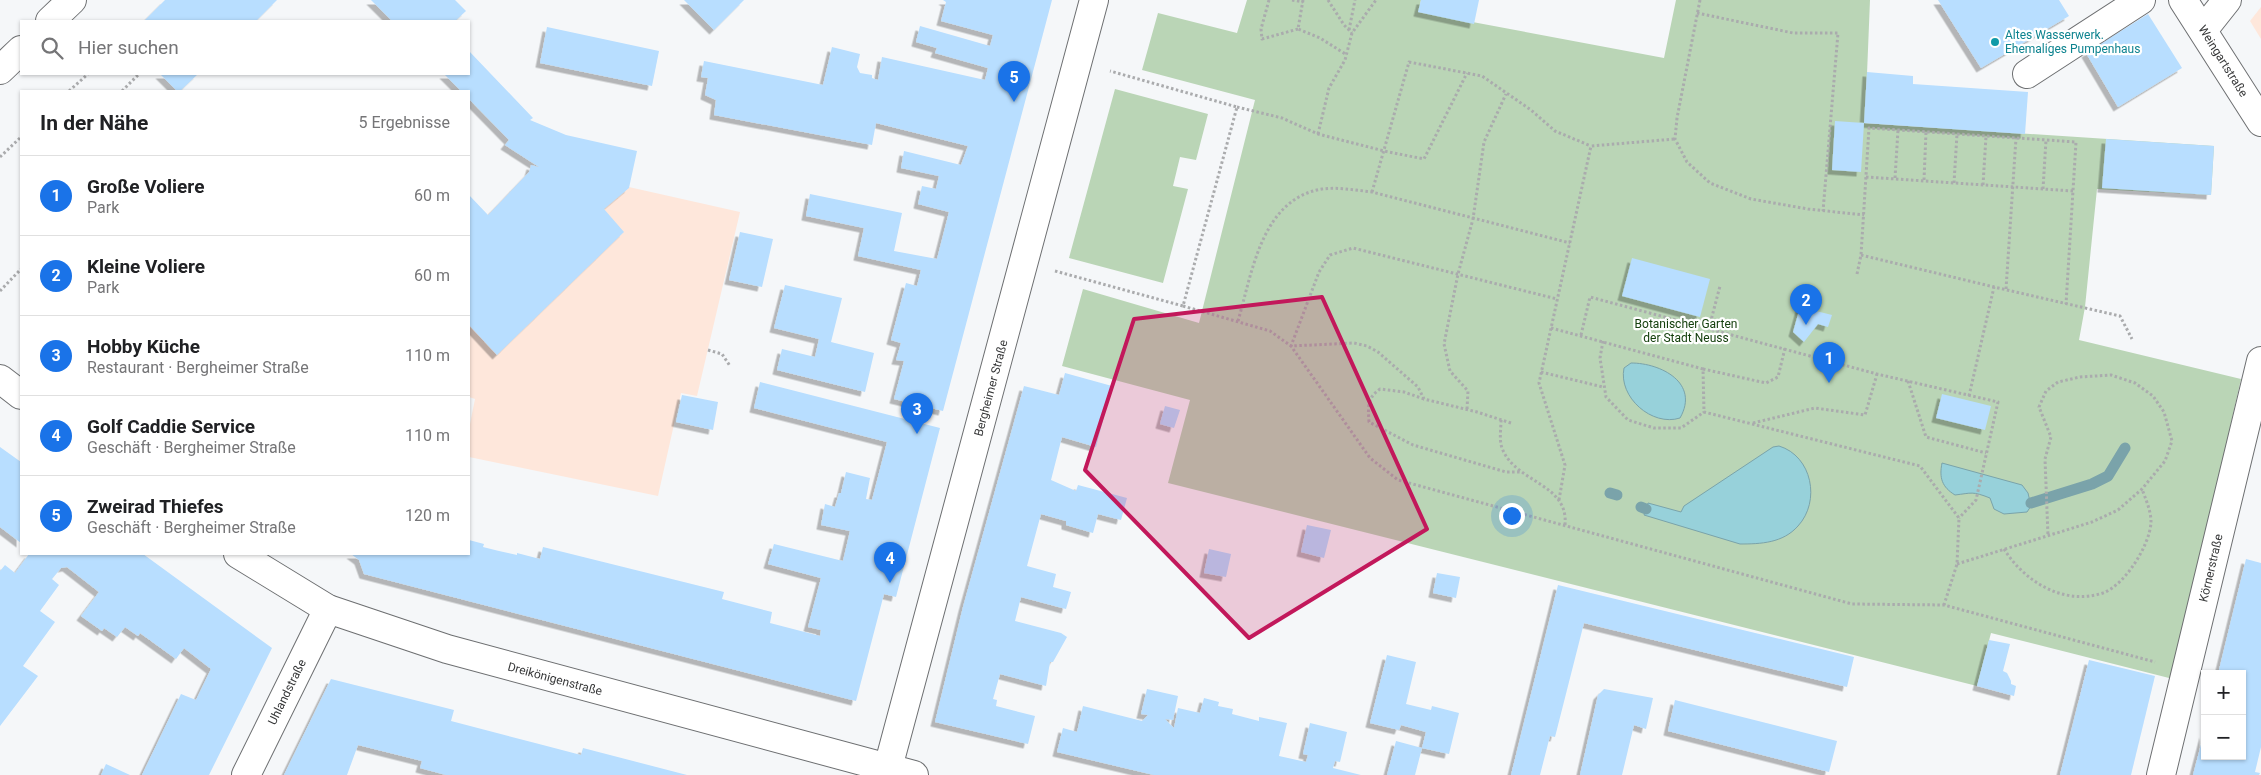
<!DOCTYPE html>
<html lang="de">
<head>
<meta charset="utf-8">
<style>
  :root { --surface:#fff; --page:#f2f2f2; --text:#202124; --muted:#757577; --line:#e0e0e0; --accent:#1a73e8 }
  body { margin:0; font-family:Roboto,sans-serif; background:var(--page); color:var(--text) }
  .controls { position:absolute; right:15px; bottom:15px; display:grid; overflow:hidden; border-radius:0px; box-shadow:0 1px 4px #0004 }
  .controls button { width:45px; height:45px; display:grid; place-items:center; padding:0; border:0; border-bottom:1px solid var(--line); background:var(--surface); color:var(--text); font:25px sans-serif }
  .you { position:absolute; left:1511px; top:515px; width:18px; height:18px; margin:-12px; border:4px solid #fff; border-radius:50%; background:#1a73e8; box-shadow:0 0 0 8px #1a73e833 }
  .badge { display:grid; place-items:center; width:32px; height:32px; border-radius:50%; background:var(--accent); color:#fff; font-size:16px; font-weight:700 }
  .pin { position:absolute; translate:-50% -41px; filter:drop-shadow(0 1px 2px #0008) }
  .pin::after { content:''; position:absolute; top:26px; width:18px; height:15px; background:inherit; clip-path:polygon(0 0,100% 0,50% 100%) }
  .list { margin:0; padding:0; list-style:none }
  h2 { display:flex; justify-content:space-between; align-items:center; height:65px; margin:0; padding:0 20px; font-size:21px }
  h2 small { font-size:16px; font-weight:400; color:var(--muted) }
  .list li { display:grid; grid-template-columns:32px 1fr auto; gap:15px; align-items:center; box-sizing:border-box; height:80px; padding:0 20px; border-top:1px solid var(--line) }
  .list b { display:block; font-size:19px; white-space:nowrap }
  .list p { margin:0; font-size:16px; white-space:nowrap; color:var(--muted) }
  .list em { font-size:16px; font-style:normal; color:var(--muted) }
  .icon { flex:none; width:28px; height:28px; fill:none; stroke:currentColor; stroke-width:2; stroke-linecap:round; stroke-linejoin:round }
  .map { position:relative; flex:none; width:2261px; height:775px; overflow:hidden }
  .search { position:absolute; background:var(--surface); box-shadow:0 1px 4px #0004; left:20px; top:20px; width:450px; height:55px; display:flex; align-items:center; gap:12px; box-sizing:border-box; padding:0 18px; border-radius:0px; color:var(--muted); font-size:19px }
  .panel { position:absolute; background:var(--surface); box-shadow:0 1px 4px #0004; left:20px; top:90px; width:450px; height:465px; border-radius:0px }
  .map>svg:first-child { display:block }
  .education { fill:#fee7db }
  .green { fill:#bad5b6 }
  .water { fill:#97d1da; stroke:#7aa3aa }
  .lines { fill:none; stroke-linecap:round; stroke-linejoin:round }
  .stream { stroke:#7aa3aa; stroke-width:11 }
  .building { fill:#b8deff; filter:url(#shadow) }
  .minor-casing { stroke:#6d6f71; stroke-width:30 }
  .major-casing { stroke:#6d6f71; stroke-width:30 }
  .path { stroke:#aaabad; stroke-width:3; stroke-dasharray:2.5 2.5; stroke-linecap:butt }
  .minor { stroke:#fff; stroke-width:28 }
  .major { stroke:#fff; stroke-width:28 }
  .marked { fill:#c2185b; fill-opacity:0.2; stroke:#c2185b; stroke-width:4; stroke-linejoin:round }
  .culture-dot { fill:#0f9aa8; stroke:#fff; stroke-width:2 }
  .labels { text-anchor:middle; stroke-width:4.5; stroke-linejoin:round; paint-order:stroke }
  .culture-label { font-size:12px; fill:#0d838f; stroke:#fff; text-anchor:start }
  .street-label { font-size:12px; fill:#373839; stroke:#fff }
  .park-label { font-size:12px; fill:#15400e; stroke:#fff }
</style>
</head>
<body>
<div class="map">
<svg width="2261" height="775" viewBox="0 0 2261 775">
  <defs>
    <filter id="shadow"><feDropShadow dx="-4.5" dy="4.5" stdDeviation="0" flood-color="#0004"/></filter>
  </defs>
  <rect width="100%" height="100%" fill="#f5f7f9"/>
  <g class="education">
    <polygon points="2261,7 2261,39 2250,21"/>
    <polygon points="531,165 740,212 697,396 681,393 658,496 469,457 469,429 475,399 469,397 469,234 529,172"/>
  </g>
  <g class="green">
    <polygon points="1247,0 1421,0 1419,12 1664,58 1676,0 1870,0 1865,123 2214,146 2211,195 2097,189 2085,307 2079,340 2241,379 2173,679 1991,633 1977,686 1168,483 1190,400 1062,366 1083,289 1199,323 1255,100 1142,70 1158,13 1237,33"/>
    <polygon points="1115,89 1208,114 1196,160 1180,157 1173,186 1188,189 1163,283 1069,258"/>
  </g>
  <g class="water">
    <path d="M1631,363C1661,363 1700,383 1680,418C1652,427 1618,397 1624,368Z"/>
    <path d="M1779,446C1812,456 1821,501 1798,526C1783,543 1761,544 1740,544L1644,515L1648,503L1681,512L1684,506L1773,447Z"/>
    <path d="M1942,463L2022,485L2028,493L2031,506L2027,512L2004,514L1994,509L1990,498C1972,491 1972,493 1955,495C1942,487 1939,478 1942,463Z"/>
  </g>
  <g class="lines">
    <g class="stream">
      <polyline points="1610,493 1617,495"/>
      <polyline points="2031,503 2092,484 2108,476 2125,448"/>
      <polyline points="1641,507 1646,509"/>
    </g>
  </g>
  <g class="building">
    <polygon points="165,0 277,0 256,21 144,21"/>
    <polygon points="371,0 455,0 466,11 455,21 392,21"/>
    <polygon points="684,0 744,0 714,30"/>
    <polygon points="943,0 1052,0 943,411 894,399 904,361 896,360 901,343 891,340 906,283 917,286 921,270 858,256 864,228 806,216 810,194 902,213 894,251 937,259 949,212 918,204 922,186 936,189 939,176 901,168 904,151 961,165 968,146 876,123 872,145 714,115 716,100 705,95 708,78 701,77 704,61 823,85 832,47 860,54 857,67 860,73 872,75 872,78 878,80 882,57 985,80 988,68 935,53 937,48 916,42 920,26 990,46 993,35 941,21 946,2"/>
    <polygon points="1421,0 1479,0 1474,24 1418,12"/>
    <polygon points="1938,0 2059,0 2069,16 1981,68"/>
    <polygon points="2148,14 2182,68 2118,107 2086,53"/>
    <polygon points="547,27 659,51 652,86 540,63"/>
    <polygon points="469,51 533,118 530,120 566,135 637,151 629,188 604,209 624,232 497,355 469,325 469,195 488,215 529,172 531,165 539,167 505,145 509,140 469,99 469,91 461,91 444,74 469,74"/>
    <polygon points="1867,72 1913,76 1913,84 2028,92 2025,134 1864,123 1861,172 1832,170 1835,121 1864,123"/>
    <polygon points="160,74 198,74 180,91 177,91"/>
    <polygon points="2106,139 2214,146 2211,195 2102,188"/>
    <polygon points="740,232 773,239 762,287 729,280"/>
    <polygon points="1632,258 1710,279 1700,317 1622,296"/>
    <polygon points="785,285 842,298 831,342 874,353 865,392 777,370 782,349 815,357 819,339 774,328"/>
    <polygon points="1800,307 1832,315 1828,327 1818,324 1804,342 1793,332"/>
    <polygon points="1065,373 1112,386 1096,447 1062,437 1051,480 1076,491 1078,485 1127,498 1121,520 1098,514 1093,533 1066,525 1066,521 1041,514 1027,566 1056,574 1053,587 1071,592 1066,609 1021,597 1015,621 1061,633 1067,637 1053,662 1050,662 1046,686 1000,674 993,699 997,700 996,706 1035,716 1028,744 935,722 963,607 1024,386 1059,395"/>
    <polygon points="760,382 940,428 896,597 884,594 856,701 364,574 359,560 351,554 469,554 469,540 484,544 483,547 499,551 517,555 517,553 540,559 543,547 724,592 722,599 772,612 770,623 820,636 821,630 808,627 821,578 768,564 774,544 843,561 850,531 821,525 825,504 835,507 839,493 841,493 846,472 870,478 866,499 872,500 887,442 754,408"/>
    <polygon points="1942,394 1991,406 1985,430 1936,418"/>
    <polygon points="682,395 718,402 713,430 676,422"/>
    <polygon points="1165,406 1180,410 1174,428 1160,424"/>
    <polygon points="0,447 21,462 21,543 0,527"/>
    <polygon points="1307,525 1331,530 1324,558 1301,552"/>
    <polygon points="1209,549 1231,554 1226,577 1204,573"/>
    <polygon points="29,554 143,554 272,648 209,775 142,775 181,694 196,700 211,669 184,648 176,659 140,633 138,636 125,627 117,637 104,628 102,631 81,616 99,592 67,567 61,568 52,579 59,585 40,611 55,622 23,666 38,676 0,726 0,571 5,565 15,573"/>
    <polygon points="2246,559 2261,563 2261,747 2255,772 2260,773 2259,775 2193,775 2204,733 2205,756 2242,756 2242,674 2218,674"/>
    <polygon points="1437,573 1460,577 1456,598 1433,593"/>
    <polygon points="1558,585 1854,657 1847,687 1584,623 1555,737 1550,736 1540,775 1511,775"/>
    <polygon points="1989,640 2010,644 2003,671 2007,673 2011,681 2011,684 2016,686 2014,696 1977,686"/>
    <polygon points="1387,655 1416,662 1406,704 1431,710 1432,706 1459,713 1449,754 1422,748 1426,732 1401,725 1399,730 1370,723"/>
    <polygon points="2089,660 2155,676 2131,775 2060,775"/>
    <polygon points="331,679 454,710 451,721 539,744 581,755 583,748 687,775 446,775 420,768 422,761 358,745 347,775 284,775"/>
    <polygon points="1147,689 1178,696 1173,720 1165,719 1174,728 1178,708 1200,713 1204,698 1219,702 1218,706 1233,709 1232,714 1259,721 1259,717 1287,723 1279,756 1306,762 1308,755 1303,754 1310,723 1347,732 1340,762 1335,761 1333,768 1361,775 1154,775 1057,752 1063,728 1077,732 1083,706 1142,721 1148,715 1141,714"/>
    <polygon points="1604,689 1653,698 1646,729 1634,725 1622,775 1580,775 1598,695"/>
    <polygon points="1675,700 1837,741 1829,772 1668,731"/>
    <polygon points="1396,741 1422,748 1415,775 1387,775"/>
    <polygon points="106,764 130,775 101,775"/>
  </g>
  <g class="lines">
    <g class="minor-casing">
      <g id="minor">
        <polyline points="2204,29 2227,0"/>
        <polyline points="2027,74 2141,0"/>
        <polyline points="0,379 21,395"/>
        <polyline points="238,554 328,609 447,649 914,775"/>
        <polyline points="246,775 328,609"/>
        <polyline points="2161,775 2261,361"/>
      </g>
    </g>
    <g class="major-casing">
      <g id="major">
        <polyline points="2183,0 2261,122"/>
        <polyline points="50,21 72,0"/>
        <polyline points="0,70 21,50"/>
        <polyline points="886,775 1094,0"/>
      </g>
    </g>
    <g class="path">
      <polyline points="1269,0 1261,29 1262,39 1298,29"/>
      <polyline points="1292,0 1303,2"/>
      <polyline points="1303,0 1298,29 1320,38 1347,55"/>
      <polyline points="1328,0 1344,25 1352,33"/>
      <polyline points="1700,0 1677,118 1675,139 1687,162 1710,183 1751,199 1808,209 1864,215"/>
      <polyline points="1697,13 1793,33 1838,33 1823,211"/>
      <polyline points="1349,30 1355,0"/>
      <polyline points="69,91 88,74"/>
      <polyline points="122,91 139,74"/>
      <polyline points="1237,107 1282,118 1318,134 1384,151 1424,159 1467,73"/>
      <polyline points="1318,134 1329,88 1345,60 1352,33 1376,0"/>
      <polyline points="0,157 21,137"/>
      <polyline points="1866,177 2073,191"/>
      <polyline points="1895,178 1898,130"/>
      <polyline points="1924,180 1926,132"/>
      <polyline points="1954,183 1957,134"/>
      <polyline points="1983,185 1986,136"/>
      <polyline points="2043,189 2046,140"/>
      <polyline points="1372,192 1409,62 1482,76 1531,110 1555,131 1591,146"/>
      <polyline points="1861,255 1994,287"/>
      <polyline points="1055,271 1183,306 1237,107 1110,71"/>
      <polyline points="1857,274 1861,255 1869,128 2076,142 2066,304"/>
      <polyline points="2006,289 2016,138"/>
      <polyline points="0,291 21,269"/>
      <polyline points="1183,306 1270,331 1291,346 1370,458 1398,480 1852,604 1944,605 2155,662"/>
      <path d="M1238,321C1252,274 1261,199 1322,189C1338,187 1355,190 1372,192L1570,243"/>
      <polyline points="1551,328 1703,369 1704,412 1920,466 1959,518 1957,564 1944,605"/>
      <polyline points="1709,328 1720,286"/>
      <polyline points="1581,335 1590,297 1877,374 1998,402 1976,500 1959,518"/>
      <polyline points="1603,341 1600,358 1606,397 1628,420 1654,428 1681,428 1704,412"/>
      <polyline points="708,350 722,354 730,366"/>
      <polyline points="1703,369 1766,383 1778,377 1785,348"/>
      <polyline points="1541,372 1603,387"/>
      <polyline points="1908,381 1926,437 1986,453"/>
      <polyline points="1969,396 1994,287 2120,316 2132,339"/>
      <path d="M1424,399L1404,392L1380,389C1367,398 1368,407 1369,422L1413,445L1506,472H1520"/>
      <polyline points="1467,409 1468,391 1450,371 1444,344 1458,274 1473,219 1484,142 1506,94"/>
      <path d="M1501,420C1501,429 1499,440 1502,448C1515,483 1569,483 1565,525"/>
      <polyline points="1511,423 1477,412 1424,399 1418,387 1378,352 1367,346 1354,343 1291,346 1319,272 1330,255 1353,248 1557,299"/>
      <polyline points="1753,423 1815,408 1865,415 1877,374"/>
      <polyline points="1559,500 1565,465 1539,383 1591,146 1675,139"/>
      <path d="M2004,549C2024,581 2063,606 2103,593C2125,585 2150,545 2151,522C2151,511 2146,500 2142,489"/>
      <polyline points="1957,564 2092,522 2118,510 2142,489 2165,461 2172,441 2164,412 2153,396 2135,383 2111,375 2080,377 2058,382 2046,391 2039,407 2051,437 2045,459 2048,536"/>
    </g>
    <use href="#minor" class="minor"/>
    <use href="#major" class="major"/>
  </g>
  <path class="marked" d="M1322,297L1427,529L1249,638L1085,470L1134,319Z"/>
  <circle class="culture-dot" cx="1995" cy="42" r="5"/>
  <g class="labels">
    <g class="culture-label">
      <text x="2005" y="39">Altes Wasserwerk.<tspan x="2005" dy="14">Ehemaliges Pumpenhaus</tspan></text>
    </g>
    <g class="street-label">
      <text transform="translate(2223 61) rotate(58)" y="4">Weingartstraße</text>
      <text transform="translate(991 388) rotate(-75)" y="4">Bergheimer Straße</text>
      <text transform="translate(2211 568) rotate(-77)" y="4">Körnerstraße</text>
      <text transform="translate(555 679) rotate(15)" y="4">Dreikönigenstraße</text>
      <text transform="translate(287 692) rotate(-64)" y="4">Uhlandstraße</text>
    </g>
    <g class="park-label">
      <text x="1686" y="328">Botanischer Garten<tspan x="1686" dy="14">der Stadt Neuss</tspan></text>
    </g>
  </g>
</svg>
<div class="controls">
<button>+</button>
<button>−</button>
</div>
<div class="you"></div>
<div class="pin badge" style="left:1829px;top:383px">1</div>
<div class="pin badge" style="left:1806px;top:325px">2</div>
<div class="pin badge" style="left:917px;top:434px">3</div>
<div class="pin badge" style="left:890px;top:583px">4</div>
<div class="pin badge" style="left:1014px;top:102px">5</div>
<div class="search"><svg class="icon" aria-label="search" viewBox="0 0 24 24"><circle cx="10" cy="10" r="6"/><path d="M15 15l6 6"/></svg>Hier suchen</div>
<section class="panel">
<h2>In der Nähe<small>5 Ergebnisse</small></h2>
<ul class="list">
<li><span class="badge">1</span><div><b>Große Voliere</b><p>Park</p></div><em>60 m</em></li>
<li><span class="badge">2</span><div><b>Kleine Voliere</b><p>Park</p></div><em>60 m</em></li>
<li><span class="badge">3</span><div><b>Hobby Küche</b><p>Restaurant · Bergheimer Straße</p></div><em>110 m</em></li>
<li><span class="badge">4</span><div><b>Golf Caddie Service</b><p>Geschäft · Bergheimer Straße</p></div><em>110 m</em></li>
<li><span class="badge">5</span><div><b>Zweirad Thiefes</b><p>Geschäft · Bergheimer Straße</p></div><em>120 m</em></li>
</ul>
</section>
</div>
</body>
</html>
